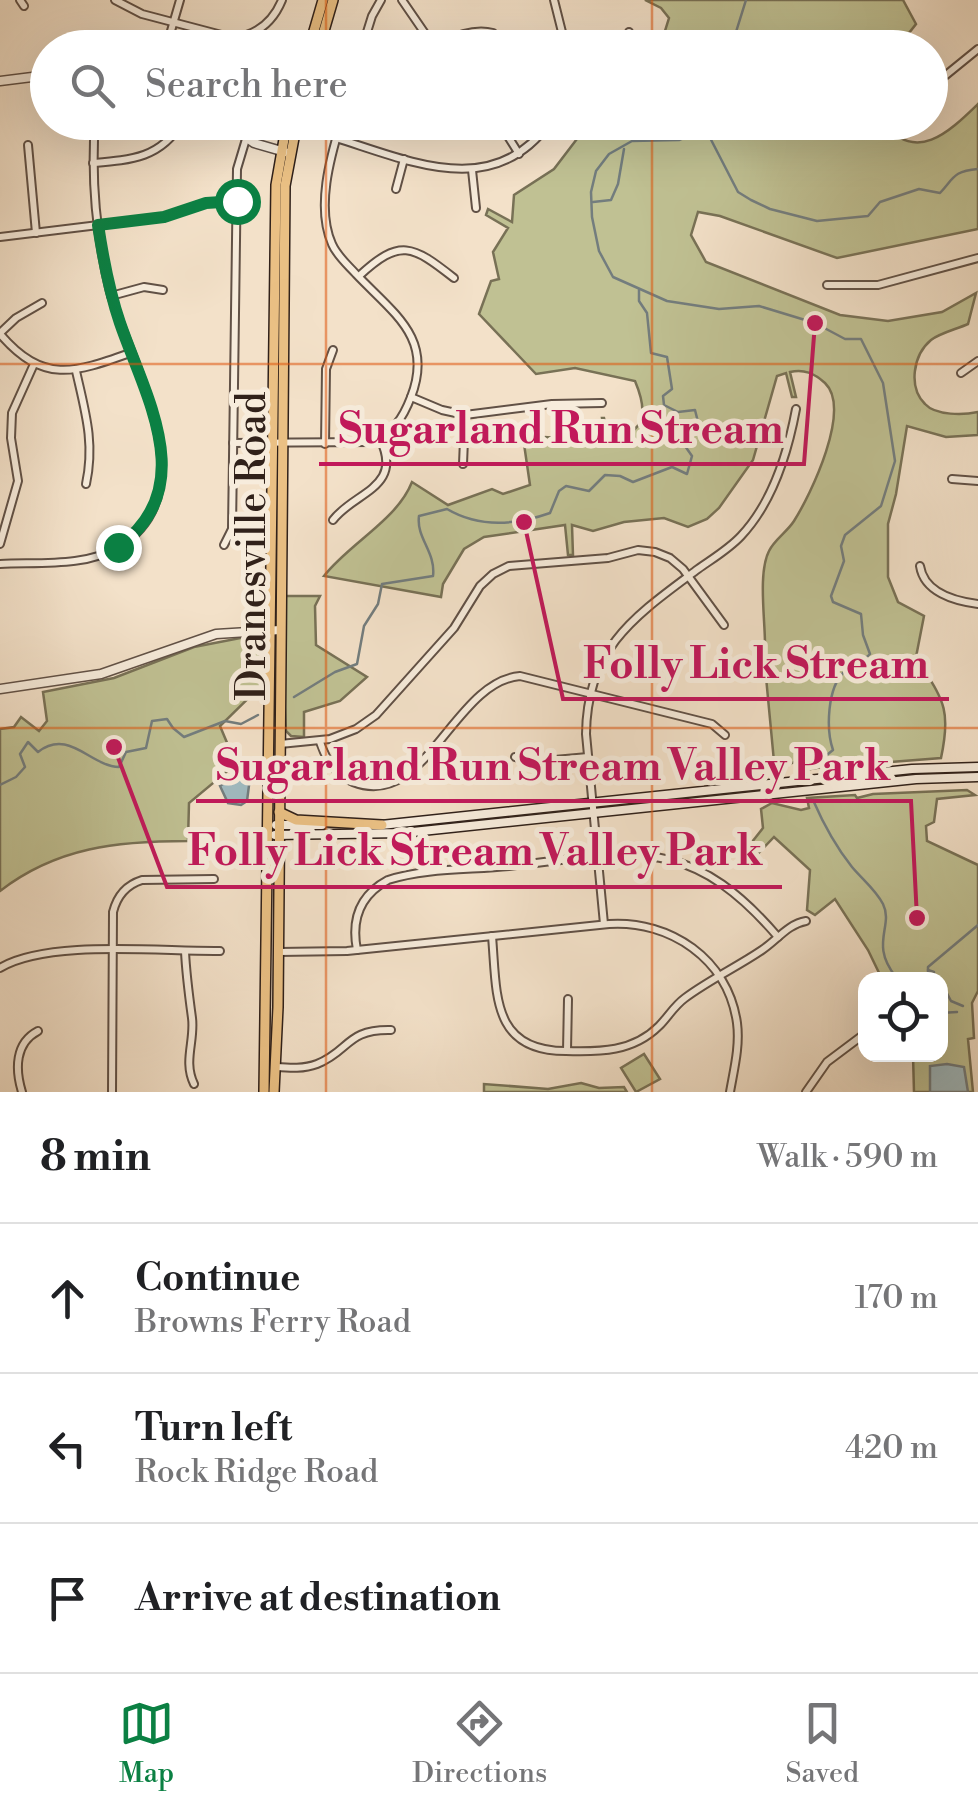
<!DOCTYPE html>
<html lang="en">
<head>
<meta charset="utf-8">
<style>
  :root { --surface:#fff; --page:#f6f6f6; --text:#202124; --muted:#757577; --line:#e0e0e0; --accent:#0b8043 }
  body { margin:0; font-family:"Libre Bodoni",serif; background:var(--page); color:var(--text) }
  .controls { position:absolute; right:30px; bottom:30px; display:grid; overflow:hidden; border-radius:20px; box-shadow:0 10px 40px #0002 }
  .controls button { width:90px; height:90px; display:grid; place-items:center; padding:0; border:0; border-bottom:2px solid var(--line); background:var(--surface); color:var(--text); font:50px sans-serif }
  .stop { position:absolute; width:30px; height:30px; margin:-22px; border:8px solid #0b8043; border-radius:50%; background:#fff }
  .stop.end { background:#0b8043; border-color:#fff; box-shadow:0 2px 10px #0008 }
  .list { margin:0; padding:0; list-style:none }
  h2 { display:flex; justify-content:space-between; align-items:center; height:130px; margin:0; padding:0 40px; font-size:42px }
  h2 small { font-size:32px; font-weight:400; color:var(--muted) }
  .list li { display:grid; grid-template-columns:65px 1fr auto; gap:30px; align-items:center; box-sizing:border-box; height:150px; padding:0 40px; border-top:2px solid var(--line) }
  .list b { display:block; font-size:38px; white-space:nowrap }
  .list p { margin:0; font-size:32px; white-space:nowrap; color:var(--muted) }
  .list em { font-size:32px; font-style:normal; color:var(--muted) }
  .icon { flex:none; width:55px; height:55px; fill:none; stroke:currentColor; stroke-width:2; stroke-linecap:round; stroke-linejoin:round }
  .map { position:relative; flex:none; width:978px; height:1092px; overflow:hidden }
  .search { position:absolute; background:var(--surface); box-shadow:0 10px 40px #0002; left:30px; right:30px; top:30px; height:110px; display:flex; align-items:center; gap:25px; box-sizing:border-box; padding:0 35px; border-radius:55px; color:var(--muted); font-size:38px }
  .sheet { height:580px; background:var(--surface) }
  nav { display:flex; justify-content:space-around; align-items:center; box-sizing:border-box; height:140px; border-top:2px solid var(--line); background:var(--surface); font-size:28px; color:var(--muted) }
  nav a { display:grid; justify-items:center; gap:5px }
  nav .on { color:var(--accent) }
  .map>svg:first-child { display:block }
  .green { fill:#c0c193; stroke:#787156; stroke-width:2.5 }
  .water { fill:#a0bbc1; stroke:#737d7e; stroke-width:2.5 }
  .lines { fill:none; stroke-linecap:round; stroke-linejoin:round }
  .stream { stroke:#737d7e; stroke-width:2.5 }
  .minor-casing { stroke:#615146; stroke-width:10 }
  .tertiary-casing { stroke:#615146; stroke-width:11 }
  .secondary-casing { stroke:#30211a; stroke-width:11 }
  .primary-casing { stroke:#30211a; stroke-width:12 }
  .minor { stroke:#f7ecdc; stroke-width:6 }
  .tertiary { stroke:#f7ecdc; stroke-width:8 }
  .secondary { stroke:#f7ecdc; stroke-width:8 }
  .primary { stroke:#eac084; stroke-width:9 }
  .route { stroke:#0b8043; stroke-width:12 }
  .grid { fill:none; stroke:#df560d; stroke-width:2.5; stroke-opacity:0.55 }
  .labels { text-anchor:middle; stroke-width:10; stroke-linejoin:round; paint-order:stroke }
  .street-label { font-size:40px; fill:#30211a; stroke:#f7ecdc }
  .leader { fill:none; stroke:#c2185b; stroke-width:4 }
  .callout-dot { fill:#c2185b; stroke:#f7ecdc; stroke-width:4 }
  .callout-label { font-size:42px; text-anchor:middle; font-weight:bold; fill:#c2185b; stroke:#f7ecdc; stroke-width:10; stroke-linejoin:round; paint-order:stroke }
</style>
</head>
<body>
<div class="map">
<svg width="978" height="1092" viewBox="0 0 978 1092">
  <rect width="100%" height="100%" fill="#f3e1c9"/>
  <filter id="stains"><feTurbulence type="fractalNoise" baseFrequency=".002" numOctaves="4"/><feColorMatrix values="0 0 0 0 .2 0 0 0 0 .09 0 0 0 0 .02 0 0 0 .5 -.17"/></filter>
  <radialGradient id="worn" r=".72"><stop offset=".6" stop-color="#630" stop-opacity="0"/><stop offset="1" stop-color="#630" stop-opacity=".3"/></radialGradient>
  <g class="green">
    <polygon points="645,0 903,0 916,24 898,47 660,47 669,18 661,8"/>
    <path d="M978,104V229L837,258L720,216L698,212L691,235L706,262L840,315L888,321L942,312L976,293L968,324C957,329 940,333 931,340C913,355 908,387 925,404C936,416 964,415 978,412V435L946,437L907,426L896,494L888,524V577L898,602L924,616L916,657C942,699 952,707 941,758L840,766L839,764L799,771L796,761L775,772L766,677L743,671L765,644C765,619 758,572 769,551C774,540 787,532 794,521C811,494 852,409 825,383C814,373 804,369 790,372L796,397H792L786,373L777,376L753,460L719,508L707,519L688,527L664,518L624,522L593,531L572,525L573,555H568L565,525L484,537L464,549L443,584L441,597L324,576C350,543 397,520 412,482L448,505L492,489L503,494L530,485L524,444L542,443L545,437L605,441L602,418H604L609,440C647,433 648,412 635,381L575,368L536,374L479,314L491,281L499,279L493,252L508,228L486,215L488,209L512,222L514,195L554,169L583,131L634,135L656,122H882C916,164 948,133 978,104Z"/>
    <polygon points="279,596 320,596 315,606 316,645 367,677 340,701 304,712 304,737 291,736 286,731"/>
    <path d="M256,635L264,647V683L220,726L236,764L189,803L188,841C118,841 57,847 0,891V729L14,727L21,717L39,731L47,721L43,692L114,678L194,647Z"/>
    <polygon points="967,790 975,795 937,799 934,822 926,826 927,841 978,865 978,991 972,1003 974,1038 968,1039 973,1092 914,1092 913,1055 940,1054 940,979 882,979 868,950 835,899 815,915 807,910 810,870 774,837 750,862 741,856 763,828 761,809 772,803 801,810 809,808 807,798 855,795 857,798 873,794"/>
    <polygon points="644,1054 660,1079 636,1092 621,1068"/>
    <polygon points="581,1083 599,1088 624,1087 627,1092 484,1092 484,1084 548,1089"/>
  </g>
  <g class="water">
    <polygon points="246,767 251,770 247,801 241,805 228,803 220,786"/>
    <polygon points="947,1064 964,1067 968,1092 930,1092 930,1066"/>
  </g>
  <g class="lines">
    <g class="stream">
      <polyline points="731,48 746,0"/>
      <path d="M710,122L708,127L679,140L632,141L609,154L596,171L591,192L592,217L599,251L613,277L667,301L719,309L759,306L815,323L845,339H861L883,383L895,461L881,506L845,535L841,546L844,561L831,596L833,602L861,614L863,635L870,654C862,663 851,664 844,672C827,688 826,730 833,750L807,771"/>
      <path d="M706,130L738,192L751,200L770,209L817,221L868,216L880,202L919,189L940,193C954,178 953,171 978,169"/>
      <polyline points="593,202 611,200 618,184 624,149"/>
      <path d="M294,697L335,672L357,664L364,626L378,604L382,584L433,576C436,552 416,538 419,516L447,509C479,528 516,525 550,513L559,491L566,486L589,491L605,475L620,476L633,482L672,467L687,474L692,456L685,446L699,426L695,410L678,412L664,405L663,396L672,389L667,357L651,353L647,313L639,301V290"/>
      <path d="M0,785L16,777L25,767L20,754L28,742L38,752C69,728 90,766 119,767L126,752L146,748L152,721L167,719L173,728L184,737L225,721L241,724L258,715"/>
      <path d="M813,800C823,823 836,847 852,867C862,879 876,890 883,904C894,926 869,944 896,977L913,979"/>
      <polyline points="928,970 934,972 934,979"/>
      <polyline points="916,979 928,973 928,967 978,925"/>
      <polyline points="941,982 951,1001 963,1006"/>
      <polyline points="940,1013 957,1012"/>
    </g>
    <g class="minor-casing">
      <g id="minor">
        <polyline points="20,0 24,6"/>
        <path d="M115,0L142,14L233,38C257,35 273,22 282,0"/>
        <polyline points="402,0 435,48"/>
        <polyline points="554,0 566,48"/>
        <polyline points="249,35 253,48"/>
        <polyline points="166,48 180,0"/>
        <polyline points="362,48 372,16 381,0"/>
        <path d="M436,48C451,36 475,28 493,33"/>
        <polyline points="629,48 629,32"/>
        <polyline points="930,88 978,49"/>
        <polyline points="499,122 519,154"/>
        <path d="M336,138C410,161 494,201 550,122"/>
        <polyline points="28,145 36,233"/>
        <path d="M93,163C131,160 161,158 182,122"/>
        <polyline points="472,170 476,208"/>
        <polyline points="396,189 404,159"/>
        <polyline points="0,237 164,217 206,203 237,201"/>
        <path d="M359,276C400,238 412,245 454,278"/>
        <polyline points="827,285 878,285 978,258"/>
        <polyline points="111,296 144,287 163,290"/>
        <polyline points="0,333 16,318 42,303"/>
        <path d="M0,334C43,384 74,373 130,353"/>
        <path d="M76,371C85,411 95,443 86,484"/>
        <polyline points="961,373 978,361"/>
        <polyline points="411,397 442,410 465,415 552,404 602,403"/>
        <path d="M233,443L372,442C393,433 403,418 411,397C434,338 394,314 356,274C348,265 337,256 332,244C316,208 330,158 341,122"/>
        <polyline points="325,444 326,369 333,350"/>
        <polyline points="463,464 465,415"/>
        <polyline points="952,479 978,481"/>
        <path d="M333,520C354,492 404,488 380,439"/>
        <polyline points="0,544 18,481 11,438 12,413 34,364"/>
        <polyline points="224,545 232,529 237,169 246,139"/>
        <path d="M0,564C38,562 86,567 119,547C211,489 128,363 109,288C96,234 91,178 95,122"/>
        <path d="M920,566C924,592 954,601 978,604"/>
        <path d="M320,742C326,760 335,775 353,782C426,811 453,682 520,676L712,724L725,735"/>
        <polyline points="280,744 330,739 356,729 376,715 454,628 480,586 493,574 509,566 608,558 638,550 655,552 670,558 683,569 724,625"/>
        <polyline points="515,757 532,762 588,757"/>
        <path d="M604,924L586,734C587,647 635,616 698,569C712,559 729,549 741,536C772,503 788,452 796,409"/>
        <path d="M492,936C497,994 491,1051 566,1051C600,1052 633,1052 659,1026C668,1017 674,1006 685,998C709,980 737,967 762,950C777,940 788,924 806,921"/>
        <path d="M357,950C351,919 360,895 388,880C425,868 470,870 509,866C633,853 688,832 778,937"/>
        <path d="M185,951C186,974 189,996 192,1018C195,1041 183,1061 194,1084"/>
        <path d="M279,952L347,951L609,924C670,920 728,959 737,1023C740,1046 734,1069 730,1092"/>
        <path d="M0,968C48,939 162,952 220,951"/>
        <polyline points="567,1051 568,999"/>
        <path d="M276,1067C290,1068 304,1069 317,1064C350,1051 346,1029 391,1030"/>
        <path d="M22,1092C15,1069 15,1043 38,1031"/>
        <path d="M112,1092L113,912C117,896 126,885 142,880L214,879"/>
        <polyline points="806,1092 827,1062 863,1035"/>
      </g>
    </g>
    <g class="tertiary-casing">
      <g id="tertiary">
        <polyline points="0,81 48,75"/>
        <polyline points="224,122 254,143 285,152"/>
        <polyline points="0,689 101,674 216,634 280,630"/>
      </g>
    </g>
    <g class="secondary-casing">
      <g id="secondary">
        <polyline points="276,825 322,825"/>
        <polyline points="381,825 912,769 978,767"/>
        <polyline points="275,835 403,833 916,779 978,777"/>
      </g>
    </g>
    <g class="primary-casing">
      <g id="primary">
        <polyline points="309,48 323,0"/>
        <polyline points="319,48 333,0"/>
        <polyline points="279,812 296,820 382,825"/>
        <polyline points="264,1092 276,185 287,122"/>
        <polyline points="274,1092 278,1007 285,186 297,122"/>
      </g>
    </g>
    <use href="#minor" class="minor"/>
    <use href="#tertiary" class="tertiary"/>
    <use href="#secondary" class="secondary"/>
    <use href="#primary" class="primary"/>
  </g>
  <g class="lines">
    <path class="route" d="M118,547C201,488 145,396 120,323C109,291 103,258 98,225L164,217L206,203L237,201"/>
  </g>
  <path class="grid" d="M326,0V48M652,0V48M326,122V1092M652,122V1092M0,364H978M0,728H978"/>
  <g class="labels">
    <g class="street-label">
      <text transform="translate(251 546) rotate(-90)" y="14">Dranesville Road</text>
    </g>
  </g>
  <path class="leader" d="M815 323L804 464H319M524 522L563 699H949M917 918L911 801H196M114 747L167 887H782"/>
  <g class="callout-dot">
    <circle cx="815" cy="323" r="10"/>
    <circle cx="524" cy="522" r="10"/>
    <circle cx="917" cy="918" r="10"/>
    <circle cx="114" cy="747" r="10"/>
  </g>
  <g class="callout-label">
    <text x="561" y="443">Sugarland Run Stream</text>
    <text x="756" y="678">Folly Lick Stream</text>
    <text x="553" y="780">Sugarland Run Stream Valley Park</text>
    <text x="475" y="865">Folly Lick Stream Valley Park</text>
  </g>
  <rect width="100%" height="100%" filter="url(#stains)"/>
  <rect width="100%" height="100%" fill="url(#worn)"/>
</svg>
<div class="controls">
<button><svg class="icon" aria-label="locate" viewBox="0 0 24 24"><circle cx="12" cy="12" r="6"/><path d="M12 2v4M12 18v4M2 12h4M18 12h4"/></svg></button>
</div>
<div class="stop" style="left:237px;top:201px"></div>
<div class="stop end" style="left:118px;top:547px"></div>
<div class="search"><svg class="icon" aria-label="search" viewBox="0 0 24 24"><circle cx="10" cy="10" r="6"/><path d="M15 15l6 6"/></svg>Search here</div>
</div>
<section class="sheet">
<h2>8 min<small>Walk · 590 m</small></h2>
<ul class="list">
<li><svg class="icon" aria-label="ahead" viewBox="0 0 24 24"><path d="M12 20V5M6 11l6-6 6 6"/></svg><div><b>Continue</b><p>Browns Ferry Road</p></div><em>170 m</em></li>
<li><svg class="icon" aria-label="left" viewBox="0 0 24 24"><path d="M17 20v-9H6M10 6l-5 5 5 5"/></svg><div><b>Turn left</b><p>Rock Ridge Road</p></div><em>420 m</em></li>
<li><svg class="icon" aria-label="arrive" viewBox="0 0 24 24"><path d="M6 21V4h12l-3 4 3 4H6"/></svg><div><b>Arrive at destination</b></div></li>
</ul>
</section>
<nav>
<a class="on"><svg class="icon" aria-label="map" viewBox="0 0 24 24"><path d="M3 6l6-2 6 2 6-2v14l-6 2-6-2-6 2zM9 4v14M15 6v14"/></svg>Map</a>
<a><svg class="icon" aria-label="directions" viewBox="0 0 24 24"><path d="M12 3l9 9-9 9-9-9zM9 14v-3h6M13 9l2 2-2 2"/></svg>Directions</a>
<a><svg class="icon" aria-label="saved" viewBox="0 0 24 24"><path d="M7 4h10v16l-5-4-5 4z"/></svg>Saved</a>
</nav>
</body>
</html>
